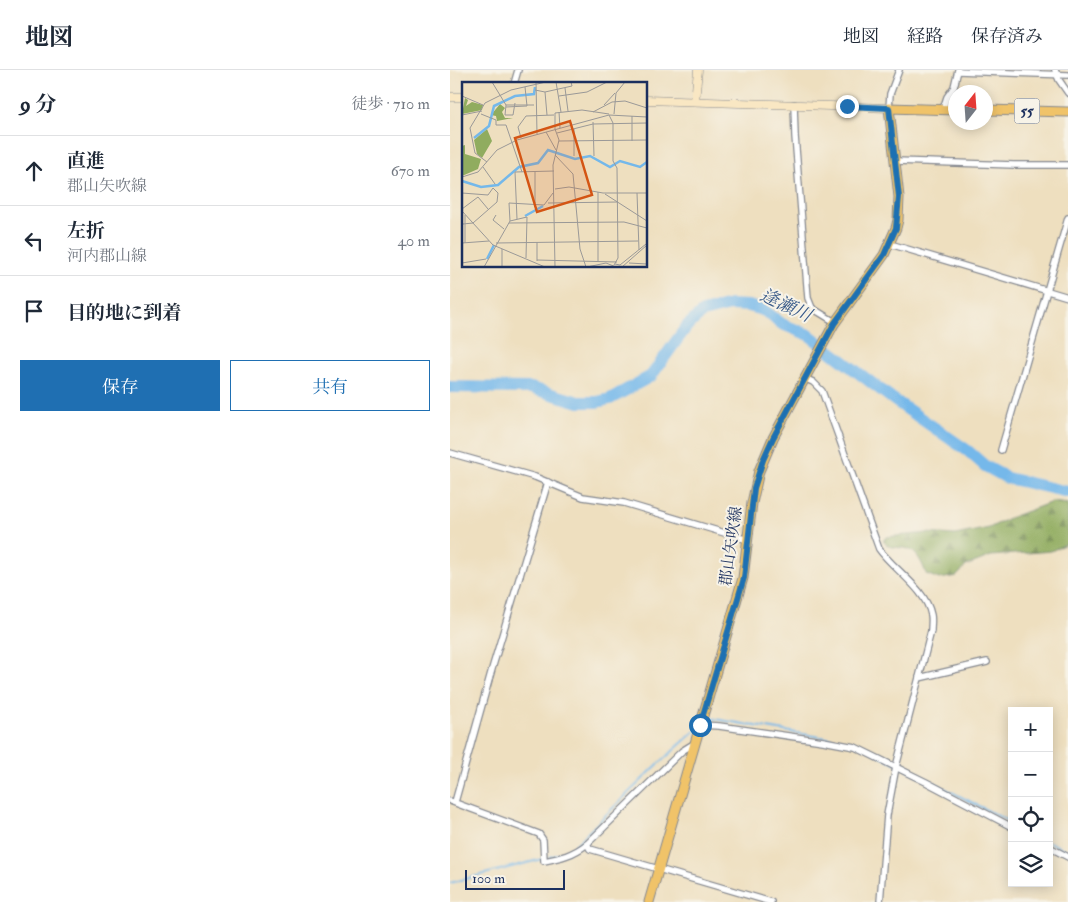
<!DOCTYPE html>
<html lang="ja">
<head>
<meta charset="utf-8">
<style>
  :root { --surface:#fff; --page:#f6f6f7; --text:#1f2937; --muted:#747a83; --line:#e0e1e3; --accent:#1f6fb2 }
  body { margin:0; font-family:"IM FELL Double Pica","Noto Serif JP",serif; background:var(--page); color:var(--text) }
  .controls { position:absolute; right:15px; bottom:15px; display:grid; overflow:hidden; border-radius:0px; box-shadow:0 2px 12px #0003 }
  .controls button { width:45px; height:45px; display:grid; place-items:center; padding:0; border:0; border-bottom:1px solid var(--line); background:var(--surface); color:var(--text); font:25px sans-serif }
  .compass { position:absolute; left:498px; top:15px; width:45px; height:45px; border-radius:50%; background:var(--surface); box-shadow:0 2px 12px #0003; rotate:17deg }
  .scale { position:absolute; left:15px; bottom:12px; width:100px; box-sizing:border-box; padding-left:5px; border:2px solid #1b2f5e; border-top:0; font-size:14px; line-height:18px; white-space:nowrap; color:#1b2f5e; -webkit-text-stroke:4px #f7f3e8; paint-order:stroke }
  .stop { position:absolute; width:15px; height:15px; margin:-11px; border:4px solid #1f6fb2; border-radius:50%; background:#fff }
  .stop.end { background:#1f6fb2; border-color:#fff; box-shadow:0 1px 5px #0008 }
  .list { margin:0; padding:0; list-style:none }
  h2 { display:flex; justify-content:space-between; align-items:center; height:65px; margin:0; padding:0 20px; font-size:21px }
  h2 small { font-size:16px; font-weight:400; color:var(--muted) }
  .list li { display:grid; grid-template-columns:32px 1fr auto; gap:15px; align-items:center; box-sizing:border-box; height:70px; padding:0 20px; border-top:1px solid var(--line) }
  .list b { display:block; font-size:19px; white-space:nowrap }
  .list p { margin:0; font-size:16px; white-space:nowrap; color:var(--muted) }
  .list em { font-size:16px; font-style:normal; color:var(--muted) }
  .actions { display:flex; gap:10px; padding:15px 20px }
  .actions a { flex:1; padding:11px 0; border:1px solid var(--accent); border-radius:0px; text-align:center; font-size:18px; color:var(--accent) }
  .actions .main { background:var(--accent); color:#fff }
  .icon { flex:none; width:28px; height:28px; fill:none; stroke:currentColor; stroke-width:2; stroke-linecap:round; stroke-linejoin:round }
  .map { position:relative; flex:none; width:618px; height:832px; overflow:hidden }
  header { display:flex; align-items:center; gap:30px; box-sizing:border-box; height:70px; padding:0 25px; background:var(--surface); border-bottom:1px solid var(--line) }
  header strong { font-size:24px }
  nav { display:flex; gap:28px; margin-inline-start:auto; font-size:18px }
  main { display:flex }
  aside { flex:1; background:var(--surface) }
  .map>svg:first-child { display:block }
  .forest { fill:url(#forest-firs); stroke:#566e5e }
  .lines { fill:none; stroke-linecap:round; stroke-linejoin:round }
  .stream { stroke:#74b8ea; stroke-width:2 }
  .river { stroke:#74b8ea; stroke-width:12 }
  .street-casing { stroke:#84878e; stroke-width:8 }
  .secondary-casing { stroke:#84878e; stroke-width:9 }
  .primary-casing { stroke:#84878e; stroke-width:11 }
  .street { stroke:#fff; stroke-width:5.5 }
  .secondary { stroke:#f9e7c3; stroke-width:8 }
  .primary { stroke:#f0c369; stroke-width:9 }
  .route { stroke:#1f6fb2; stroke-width:6 }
  .labels { text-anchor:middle; stroke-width:4; stroke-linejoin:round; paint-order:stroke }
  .shield { fill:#f7f3e8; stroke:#5d6a87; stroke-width:1 }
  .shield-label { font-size:15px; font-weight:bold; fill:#1b2f5e }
  .street-label { font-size:16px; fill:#1b2f5e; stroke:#f7f3e8 }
  .water-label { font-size:18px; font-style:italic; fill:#365888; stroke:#f7f3e8 }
  .inset-river { fill:none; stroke:#74b8ea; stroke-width:2.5 }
  .inset-road { fill:none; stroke:#9a9998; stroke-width:1 }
  .view { fill:#d45514; fill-opacity:0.15; stroke:#d45514; stroke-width:2.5 }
  .inset-edge { fill:none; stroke:#1b2f5e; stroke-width:2.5 }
</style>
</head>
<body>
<header>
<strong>地図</strong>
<nav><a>地図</a><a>経路</a><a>保存済み</a></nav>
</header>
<main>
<aside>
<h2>9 分<small>徒歩 · 710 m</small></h2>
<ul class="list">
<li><svg class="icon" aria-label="ahead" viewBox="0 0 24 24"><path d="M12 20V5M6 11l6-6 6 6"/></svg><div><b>直進</b><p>郡山矢吹線</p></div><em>670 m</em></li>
<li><svg class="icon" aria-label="left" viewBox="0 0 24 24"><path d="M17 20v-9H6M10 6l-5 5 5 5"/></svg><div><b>左折</b><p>河内郡山線</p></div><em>40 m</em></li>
<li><svg class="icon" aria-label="arrive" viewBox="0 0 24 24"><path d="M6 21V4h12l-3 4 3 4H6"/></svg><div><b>目的地に到着</b></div></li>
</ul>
<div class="actions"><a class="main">保存</a><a>共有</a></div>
</aside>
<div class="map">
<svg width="618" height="832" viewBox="0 0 618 832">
  <defs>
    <pattern id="forest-firs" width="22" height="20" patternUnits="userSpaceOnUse" patternTransform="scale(1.25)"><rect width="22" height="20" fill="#90ac5f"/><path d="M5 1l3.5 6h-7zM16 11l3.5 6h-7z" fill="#758c52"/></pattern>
  </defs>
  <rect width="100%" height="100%" fill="#f7f3e8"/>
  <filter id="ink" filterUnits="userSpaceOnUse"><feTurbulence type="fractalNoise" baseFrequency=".02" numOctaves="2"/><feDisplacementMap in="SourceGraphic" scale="10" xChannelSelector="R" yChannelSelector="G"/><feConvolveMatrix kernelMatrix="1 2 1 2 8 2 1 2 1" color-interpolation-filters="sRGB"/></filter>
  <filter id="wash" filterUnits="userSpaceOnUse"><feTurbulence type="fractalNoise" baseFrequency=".0096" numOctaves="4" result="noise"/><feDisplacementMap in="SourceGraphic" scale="20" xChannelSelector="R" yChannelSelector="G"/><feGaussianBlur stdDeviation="1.12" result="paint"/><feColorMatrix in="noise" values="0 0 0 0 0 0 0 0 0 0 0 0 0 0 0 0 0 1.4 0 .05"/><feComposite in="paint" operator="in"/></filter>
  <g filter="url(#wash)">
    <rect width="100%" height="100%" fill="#eedfbf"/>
    <path class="forest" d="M602,432L618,434V473L601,481L541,486L516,496L507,506L489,509L476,504C473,494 466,479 454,478C445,477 440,479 433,471L436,467L477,463L505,465L539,458L559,448Z"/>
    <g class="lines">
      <g class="stream">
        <polyline points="254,653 259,648 394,671 412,676 562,753"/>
        <polyline points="599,772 618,781"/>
        <polyline points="99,787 118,782 205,697 245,661"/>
        <polyline points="0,813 92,789"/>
      </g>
      <polyline class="river" points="0,317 81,318 129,332 147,332 160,329 201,306 237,256 253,242 280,235 299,236 315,241 332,254 359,265 444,330 518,381 535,396 557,408 618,422"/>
    </g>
  </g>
  <g filter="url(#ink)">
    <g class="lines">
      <g class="street-casing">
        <g id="street">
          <polyline points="605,0 609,10 618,23"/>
          <polyline points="508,1 618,5"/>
          <polyline points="64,14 68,0"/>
          <polyline points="344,34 345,66 358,228 362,238 385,252"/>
          <polyline points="439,38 440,24 449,0"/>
          <polyline points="493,39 497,27 504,17 508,0"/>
          <polyline points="446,91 564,95 618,95"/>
          <polyline points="440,174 618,227"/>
          <path d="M354,308L363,312L372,321L429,479C443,499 476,519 481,545C482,550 481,555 481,561L446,697L437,745L430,832"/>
          <polyline points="551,380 618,148"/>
          <polyline points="0,383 85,407 133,427 174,433 298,470"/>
          <polyline points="469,608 537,592"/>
          <polyline points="250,655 269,656 373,671 405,677 476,712 562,757"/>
          <path d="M0,731L89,764L93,770L94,791C110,788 123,785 137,774L232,681L245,673"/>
          <polyline points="5,732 42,599 98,412"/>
          <polyline points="137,774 140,779 321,832"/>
          <polyline points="599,777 618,787"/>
        </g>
      </g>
      <g class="secondary-casing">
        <g id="secondary">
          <polyline points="0,27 14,27"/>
          <polyline points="196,30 439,38"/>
          <polyline points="245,31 248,0"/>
        </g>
      </g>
      <g class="primary-casing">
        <g id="primary">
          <polyline points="536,40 618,42"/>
          <polyline points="199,832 293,508 302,433 309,401 323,368 384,254 434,185 446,158 448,150 449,127 439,38 506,40"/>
        </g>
      </g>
      <use href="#street" class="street"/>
      <use href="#secondary" class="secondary"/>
      <use href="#primary" class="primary"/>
    </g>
  </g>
  <g class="lines" filter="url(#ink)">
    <polyline class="route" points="250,655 294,508 304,418 313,390 323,368 384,254 434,185 446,158 449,127 439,38 397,36"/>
  </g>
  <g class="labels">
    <rect class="shield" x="564.5" y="28.5" width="25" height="25" rx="4"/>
    <g class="shield-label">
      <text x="577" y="46">55</text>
    </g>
    <g class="street-label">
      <text transform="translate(280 476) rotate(-82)" y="6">郡山矢吹線</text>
    </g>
    <g class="water-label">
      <text transform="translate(336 235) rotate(25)" y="6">逢瀬川</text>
    </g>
  </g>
  <g transform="translate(12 12)">
    <rect width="185" height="185" fill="#eedfbf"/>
    <path d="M3,16L6,18L4,24L10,20L21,23L20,28L0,32ZM38,22L43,26L40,30L43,36H51L35,39L34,34L29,33ZM25,47L30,59L20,76L15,72L12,58ZM3,63V72L19,77L16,87L0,94V64Z" fill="#90ac5f"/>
    <path class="inset-river" d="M12,56L27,44L32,24L53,14L72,12L73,5M0,99L19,105L36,103L57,85L76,81L86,68L113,77L128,74L148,85L158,79L178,85L185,80M63,134L81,124M25,177L32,163"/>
    <path class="inset-road" d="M30,0L44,23L43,33H51L53,21M74,0L75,52M94,0L99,30M103,6L106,29M73,8L83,10L110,4L109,0M83,10L85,33M0,14L21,23M97,14L125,10L145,0M44,23H72M142,23L153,11M44,25L65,24L63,5M97,30L98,46M131,30L150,20L163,19L185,26M19,32L34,38V43H44L60,90M152,32L154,11L163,0M0,33L20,29M147,33L151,41V79L155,86L156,176L152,183M170,34V59M131,40L132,74M93,47V31L120,28L147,32M93,47L97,58L91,83L93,185M112,47V74M84,50L94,68M95,51L131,42L185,41M59,56L56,45L64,34L92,33M97,59L185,58M93,73L111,92L118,167L124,185M25,80L13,71L8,46L23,21L49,8L84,0M21,85L33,102M73,90V121M0,95L16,90L35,68L55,58L147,33L185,35M93,107L107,105L141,111H185M136,110V179M0,111L26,113L31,106L36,111L35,120L11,141L1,142M175,111L177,168M143,112L185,139M86,121L156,120M0,127L16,115L26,127M0,129L31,163L83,185M34,133L31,138L42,147M55,137L53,90L92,89M48,139L47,121L82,123L91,111M47,141L162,140L185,146M75,160V179M0,161L27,159M3,161V133M34,161L176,159M75,178L155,180M0,181L24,177M167,181L185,182M153,182L158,183L184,162M22,185L48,139L65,135L64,176M40,185V167M125,185L144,181L154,185M160,185L185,163"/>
    <path class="view" d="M108,39L130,113L75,130L53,56Z"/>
    <rect width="185" height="185" class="inset-edge"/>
  </g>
</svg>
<div class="controls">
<button>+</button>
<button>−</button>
<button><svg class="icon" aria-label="locate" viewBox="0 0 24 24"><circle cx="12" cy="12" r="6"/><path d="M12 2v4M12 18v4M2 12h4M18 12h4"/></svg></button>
<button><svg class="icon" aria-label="layers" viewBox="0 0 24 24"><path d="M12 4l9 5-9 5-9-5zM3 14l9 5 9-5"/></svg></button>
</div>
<svg class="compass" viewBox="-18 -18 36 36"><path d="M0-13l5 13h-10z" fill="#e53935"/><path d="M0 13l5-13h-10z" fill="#747a83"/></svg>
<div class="scale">100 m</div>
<div class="stop" style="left:250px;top:655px"></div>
<div class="stop end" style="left:397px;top:36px"></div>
</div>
</main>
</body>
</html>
